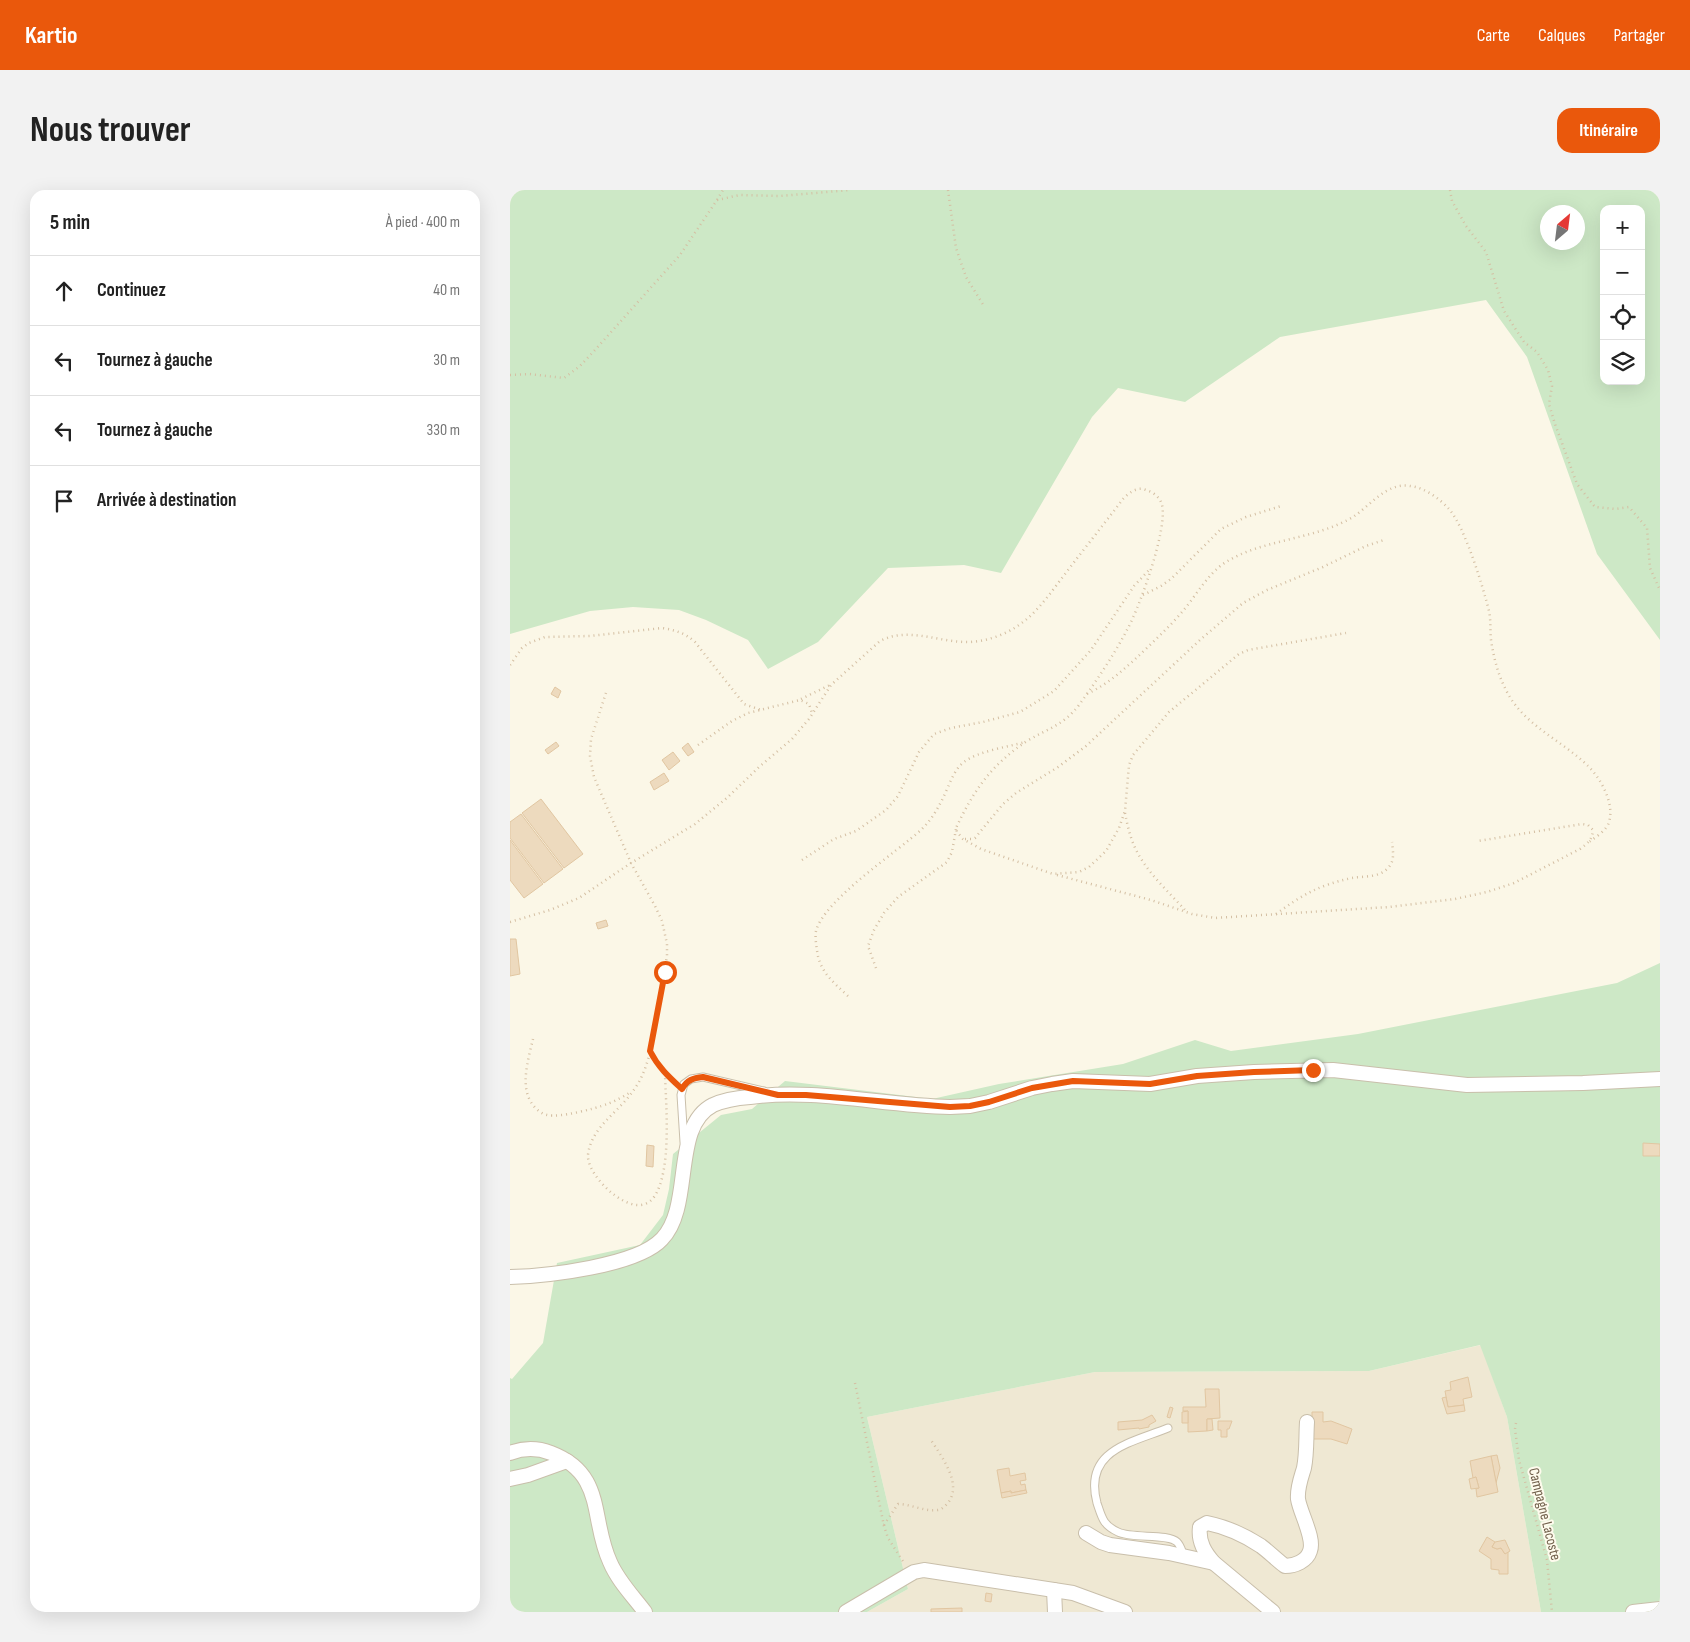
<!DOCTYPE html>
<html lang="fr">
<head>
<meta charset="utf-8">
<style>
  :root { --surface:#fff; --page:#f2f2f2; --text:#222; --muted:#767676; --line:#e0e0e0; --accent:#ea580c }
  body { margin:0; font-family:"Sofia Sans Condensed",sans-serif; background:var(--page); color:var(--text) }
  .controls { position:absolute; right:15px; top:15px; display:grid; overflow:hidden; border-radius:10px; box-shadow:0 5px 20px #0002 }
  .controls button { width:45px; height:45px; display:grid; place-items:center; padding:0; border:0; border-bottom:1px solid var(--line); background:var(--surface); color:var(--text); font:25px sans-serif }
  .compass { position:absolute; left:1030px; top:15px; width:45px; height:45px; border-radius:50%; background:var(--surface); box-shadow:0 5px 20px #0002; rotate:28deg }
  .stop { position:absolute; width:15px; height:15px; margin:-11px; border:4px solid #ea580c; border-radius:50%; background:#fff }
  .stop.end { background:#ea580c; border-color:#fff; box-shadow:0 1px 5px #0008 }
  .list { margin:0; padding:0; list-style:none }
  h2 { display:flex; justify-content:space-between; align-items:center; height:65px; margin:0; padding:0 20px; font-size:21px }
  h2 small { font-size:16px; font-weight:400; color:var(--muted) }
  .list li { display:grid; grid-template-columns:32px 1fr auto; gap:15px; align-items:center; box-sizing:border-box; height:70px; padding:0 20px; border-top:1px solid var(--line) }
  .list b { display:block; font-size:19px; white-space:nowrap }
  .list em { font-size:16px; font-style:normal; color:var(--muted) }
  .icon { flex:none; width:28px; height:28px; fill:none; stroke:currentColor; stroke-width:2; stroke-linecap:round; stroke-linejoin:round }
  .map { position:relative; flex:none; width:1150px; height:1422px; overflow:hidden; border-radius:15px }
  header { display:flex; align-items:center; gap:30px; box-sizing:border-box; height:70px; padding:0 25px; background:var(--accent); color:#fff }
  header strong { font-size:24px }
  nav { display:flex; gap:28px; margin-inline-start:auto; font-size:18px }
  .intro { display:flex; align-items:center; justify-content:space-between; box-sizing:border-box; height:120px; padding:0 30px }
  h1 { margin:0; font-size:35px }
  .button { padding:12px 22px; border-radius:15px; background:var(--accent); color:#fff; font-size:18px; font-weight:700 }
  main { display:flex; gap:30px; padding:0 30px }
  aside { flex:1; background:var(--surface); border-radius:15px; box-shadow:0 5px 20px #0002 }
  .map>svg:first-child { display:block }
  .residential { fill:#efe8d3 }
  .green { fill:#cde8c6; fill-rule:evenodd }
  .building { fill:#eddabe; stroke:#e1c6a1 }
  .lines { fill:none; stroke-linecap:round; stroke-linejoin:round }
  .lane-casing { stroke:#c9bfab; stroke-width:9 }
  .street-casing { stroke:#c9bfab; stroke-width:16 }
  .path { stroke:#d4bfa3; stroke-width:2.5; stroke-dasharray:1 4; stroke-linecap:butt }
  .lane { stroke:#fff; stroke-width:7 }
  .street { stroke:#fff; stroke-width:14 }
  .route { stroke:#ea580c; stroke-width:6 }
  .labels { text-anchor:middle; stroke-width:4; stroke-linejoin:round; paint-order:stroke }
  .street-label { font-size:15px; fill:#73624d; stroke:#fefbed }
</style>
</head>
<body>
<header>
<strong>Kartio</strong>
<nav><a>Carte</a><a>Calques</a><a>Partager</a></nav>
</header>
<div class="intro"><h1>Nous trouver</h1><a class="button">Itinéraire</a></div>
<main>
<aside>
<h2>5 min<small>À pied · 400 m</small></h2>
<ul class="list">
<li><svg class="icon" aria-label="ahead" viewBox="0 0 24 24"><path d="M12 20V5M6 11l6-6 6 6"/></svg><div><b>Continuez</b></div><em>40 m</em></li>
<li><svg class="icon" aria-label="left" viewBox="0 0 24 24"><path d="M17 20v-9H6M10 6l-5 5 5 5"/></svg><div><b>Tournez à gauche</b></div><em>30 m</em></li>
<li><svg class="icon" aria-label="left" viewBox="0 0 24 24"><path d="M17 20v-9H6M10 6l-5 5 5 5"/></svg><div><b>Tournez à gauche</b></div><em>330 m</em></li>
<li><svg class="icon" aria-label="arrive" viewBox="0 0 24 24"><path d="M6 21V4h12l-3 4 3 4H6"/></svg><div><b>Arrivée à destination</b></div></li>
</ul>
</aside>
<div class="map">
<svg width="1150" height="1422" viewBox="0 0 1150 1422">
  <rect width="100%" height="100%" fill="#fbf7e7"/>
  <polygon class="residential" points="971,1155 997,1227 1031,1422 357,1422 398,1399 357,1227 585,1182 859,1181"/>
  <g class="green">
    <path d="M0,0H1150V450L1087,364L1017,167L976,110L770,147L675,212L608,198L582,227L491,383L454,375L378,378L308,452L258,479L238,450L196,430L169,420L123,417L80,421L0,444ZM1094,19H1131V191H1094ZM1038,22H1068V52H1038Z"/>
    <polygon points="1150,773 1150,1422 1031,1422 997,1227 970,1155 859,1181 585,1182 357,1227 398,1399 357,1422 0,1422 0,1188 2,1189 33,1153 47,1073 130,1055 153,1025 159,999 163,964 211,925 242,919 275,891 422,909 489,894 613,874 685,850 721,861 848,844 1107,793"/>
  </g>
  <g class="building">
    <polygon points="45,497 51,501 48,508 41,504"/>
    <polygon points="46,552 49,556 38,564 35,560"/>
    <polygon points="178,553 184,562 178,566 172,558"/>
    <polygon points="163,562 170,571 159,580 152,570"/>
    <polygon points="154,583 159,591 144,600 140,592"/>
    <polygon points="31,609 73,664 54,678 12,623"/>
    <polygon points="11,624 53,679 34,693 0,648 0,632"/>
    <polygon points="0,650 33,694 14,708 0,690"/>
    <polygon points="96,730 98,736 88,739 86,733"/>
    <polygon points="0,749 6,749 10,784 0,786"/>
    <polygon points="1133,953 1150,954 1150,966 1133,966"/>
    <polygon points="137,955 144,956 143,977 136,976"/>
    <polygon points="958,1187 962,1207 953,1209 954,1215 938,1217 935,1201 941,1200 940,1192"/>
    <polygon points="695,1199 709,1199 710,1228 697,1229 697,1241 678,1242 678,1221 673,1221 673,1217 696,1217"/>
    <polygon points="936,1207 938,1217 954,1215 955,1221 937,1224 932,1208"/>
    <polygon points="660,1217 663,1218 660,1228 657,1227"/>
    <polygon points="678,1221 678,1233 672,1233 672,1222"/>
    <polygon points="802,1222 813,1222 813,1232 821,1231 842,1239 837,1254 821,1249 802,1249"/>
    <polygon points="642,1225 646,1231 639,1235 639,1237 629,1239 629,1238 608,1240 608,1232 632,1230"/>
    <polygon points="697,1229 702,1229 703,1240 697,1241"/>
    <polygon points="708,1231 722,1231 719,1239 717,1239 717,1247 711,1247 711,1240 708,1240"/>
    <polygon points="987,1265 990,1278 986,1293 981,1266"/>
    <polygon points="981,1266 988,1302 967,1307 966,1299 969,1298 966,1287 963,1288 960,1271"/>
    <polygon points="499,1278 500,1286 515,1283 516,1290 510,1291 511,1295 515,1294 516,1300 501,1303 501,1301 491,1303 487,1280"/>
    <polygon points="966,1287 969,1298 961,1299 959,1289"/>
    <polygon points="516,1300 517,1303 492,1308 491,1303 501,1301 501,1303"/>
    <polygon points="977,1347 985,1352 982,1357 987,1359 991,1358 995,1364 998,1361 998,1384 989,1384 989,1380 981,1379 981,1369 969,1361"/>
    <polygon points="995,1350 1000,1361 995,1364 991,1358 987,1359 982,1357 985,1352"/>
    <polygon points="476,1403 482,1404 481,1412 475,1411"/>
    <polygon points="452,1418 452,1422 421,1422 421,1419"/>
  </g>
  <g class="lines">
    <g class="lane-casing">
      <g id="lane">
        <polyline points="174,952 171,905 174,894 181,889 193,887 254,901"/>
        <path d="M658,1238C621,1253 573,1260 587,1313C592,1328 593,1335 608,1342C622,1349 658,1343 667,1352C671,1356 672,1362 674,1366"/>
      </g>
    </g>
    <g class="street-casing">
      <g id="street">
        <path d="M0,1087C37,1086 127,1076 152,1049C184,1016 161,936 203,915C214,910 227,908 240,907C306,898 374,916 440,917L460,916L479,912L522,898L542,894L563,891L640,894L687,886L744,882L823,880L957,895L1073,893L1150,889"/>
        <path d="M0,1263C13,1258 28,1258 41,1263C96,1284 80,1329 100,1372C108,1391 123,1406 135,1422"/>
        <polyline points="0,1289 18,1285 57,1271"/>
        <polyline points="576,1343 591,1352 600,1355 659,1363 704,1373"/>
        <polyline points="544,1400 545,1422"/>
        <polyline points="336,1422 397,1386 404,1382 414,1380 563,1403 615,1422"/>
        <path d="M763,1422L704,1373C695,1363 688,1352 690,1337L697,1333C717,1337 734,1345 751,1356C759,1362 767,1370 775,1376C785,1376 797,1371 800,1361C805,1348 790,1323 788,1309C787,1298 791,1288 794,1278C797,1263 796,1247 797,1232"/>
        <polyline points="1123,1422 1150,1419"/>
      </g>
    </g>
    <g class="path">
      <polyline points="438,0 446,58 456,87 474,116"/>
      <polyline points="940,0 942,11 956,36 976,62 994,121 1014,152 1027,162 1038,180 1042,196 1039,214 1045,234 1067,294 1085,317 1105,319 1119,317 1137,338 1140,378 1150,400"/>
      <polyline points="207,10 213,0"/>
      <polyline points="0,185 19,184 54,188 70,176 85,160 170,65 207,10 230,5 270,6 340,0"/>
      <polyline points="633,405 651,396 661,389 711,339 736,327 771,316"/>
      <path d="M0,475L12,458L19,453L35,447L80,446L152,438C165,440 175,443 185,452L234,514L251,520"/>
      <path d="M96,503L81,549L80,566L84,587L121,673L145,716L152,731L157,754V766L140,861C146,874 154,883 164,892"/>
      <path d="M577,504C602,492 620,474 640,455C651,444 662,434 672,422C686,406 698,383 716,372C753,349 804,350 843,327C861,315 877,292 900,296C914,297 930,309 939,319C955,337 973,397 979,421C981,430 980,440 981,450C984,469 988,485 997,502C1014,535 1051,550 1077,575C1090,587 1105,613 1099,632C1097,640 1086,647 1079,652"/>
      <polyline points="291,509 320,495"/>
      <polyline points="188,555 222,531 238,523 290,510 299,514 302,523"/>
      <path d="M615,623C617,633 619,643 623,653C633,679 657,700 675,720"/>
      <polyline points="455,649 462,649 465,648 493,614 506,603 548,577 576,556 690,450 733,413 757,400 813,377 856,356 874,350"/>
      <polyline points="292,670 324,649 346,641 376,620 388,606 409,562 424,544 441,538 473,532 510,522 544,501 581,460 624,396 639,380"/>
      <path d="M547,685L641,710L682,724L705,728L879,717L945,709L977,702L1004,693L1070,659C1078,653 1082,650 1083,640L1078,635L1072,634L968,651"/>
      <path d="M766,724C792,705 809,695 842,688C853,686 869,688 878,678C885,671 883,661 882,652"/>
      <path d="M0,732L40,720L69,708L121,673L185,634L218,607L249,577L282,549L299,529L321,495L370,451C399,436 429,453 460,452C477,451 495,445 509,435C528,422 541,402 555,384C574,359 594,334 613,309C619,303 627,296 636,300C643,302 650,307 652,315C658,338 630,416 618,438C604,465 587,490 569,515C554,535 537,539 517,551C481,575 464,600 446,638L447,642L453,649L471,659L543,684L569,682L579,677L596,661L609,638L615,621L619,575L623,565L659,522L729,464L738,460L836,443"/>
      <polyline points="366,778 358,756 364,740 374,723 388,707 437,672 442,662 446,639"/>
      <path d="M338,806C323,792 309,781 307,760C306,754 305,747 306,741C314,710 387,662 412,639C424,627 431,613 438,597C442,588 446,578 454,572C468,561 498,557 515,552"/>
      <path d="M23,849C19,866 12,889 18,906C21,914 28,923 37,925C48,928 85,919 97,914C106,911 114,906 121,902"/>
      <path d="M140,863C136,877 132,889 123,901C109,922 81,937 78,965C76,986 125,1034 144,1007C162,981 156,916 155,884"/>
      <polyline points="345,1193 374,1336 378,1348 394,1373"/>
      <polyline points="1006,1233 1005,1239 1009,1270 1037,1370 1042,1422"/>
      <path d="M374,1335L388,1314C401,1314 415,1322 427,1320C431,1320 434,1317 437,1314C454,1295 431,1266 421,1250"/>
    </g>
    <use href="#lane" class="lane"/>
    <use href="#street" class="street"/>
  </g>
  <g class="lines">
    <path class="route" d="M155,782L140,861C148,877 159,887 172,899C177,890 183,888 193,887L268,905H296L440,917L460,916L479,912L522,898L563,891L640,894L687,886L744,882L803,880"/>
  </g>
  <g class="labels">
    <g class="street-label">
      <text transform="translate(1035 1324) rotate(76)" y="5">Campagne Lacoste</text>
    </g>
  </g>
</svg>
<div class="controls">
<button>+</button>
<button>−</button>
<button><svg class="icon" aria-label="locate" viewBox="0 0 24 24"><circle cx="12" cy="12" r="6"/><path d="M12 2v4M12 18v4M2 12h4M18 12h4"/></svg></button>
<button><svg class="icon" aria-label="layers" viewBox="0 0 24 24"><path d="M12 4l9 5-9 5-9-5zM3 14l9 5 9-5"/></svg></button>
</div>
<svg class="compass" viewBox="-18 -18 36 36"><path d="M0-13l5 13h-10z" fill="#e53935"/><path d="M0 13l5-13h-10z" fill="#767676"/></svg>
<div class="stop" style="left:155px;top:782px"></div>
<div class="stop end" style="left:803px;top:880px"></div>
</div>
</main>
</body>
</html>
